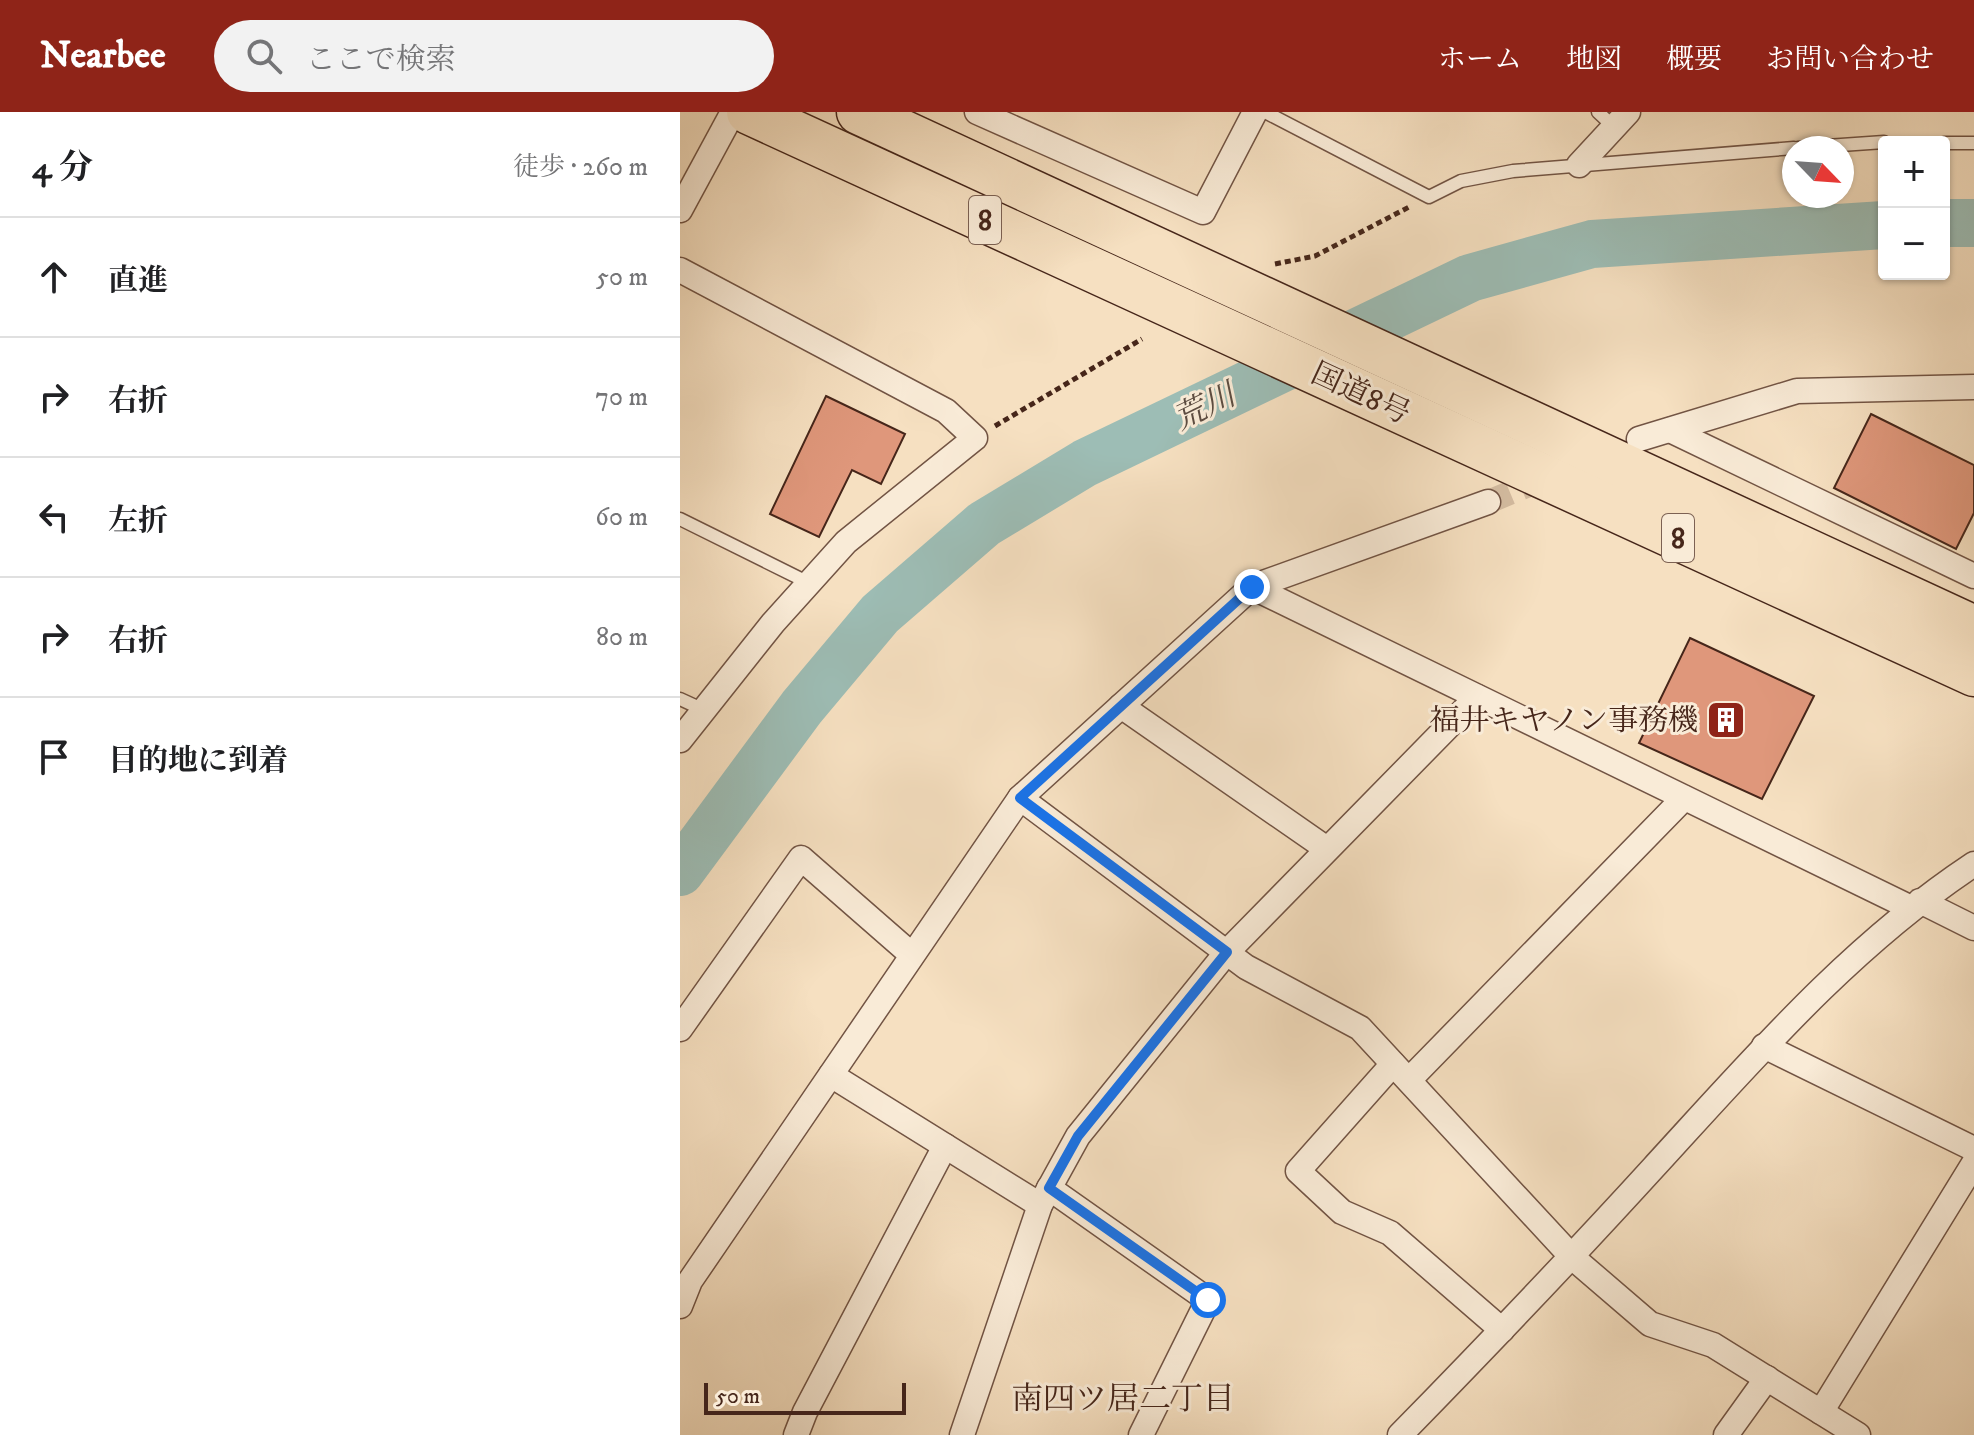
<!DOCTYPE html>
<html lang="ja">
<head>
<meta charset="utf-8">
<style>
  :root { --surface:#fff; --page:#f2f2f2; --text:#202124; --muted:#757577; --line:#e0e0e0; --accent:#8f2418 }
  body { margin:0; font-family:"IM FELL DW Pica","Noto Serif JP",serif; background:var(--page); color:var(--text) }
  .controls { position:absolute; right:24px; top:24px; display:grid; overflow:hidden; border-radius:8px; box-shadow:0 2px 6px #0004 }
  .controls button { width:72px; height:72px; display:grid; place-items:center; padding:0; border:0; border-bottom:2px solid var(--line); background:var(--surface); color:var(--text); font:40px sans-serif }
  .compass { position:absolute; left:1102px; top:24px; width:72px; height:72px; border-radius:50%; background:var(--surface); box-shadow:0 2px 6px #0004; rotate:115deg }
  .scale { position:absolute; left:24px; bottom:20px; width:202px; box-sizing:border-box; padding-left:8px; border:4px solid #46261a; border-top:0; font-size:22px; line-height:28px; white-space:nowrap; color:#46261a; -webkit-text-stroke:6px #f9ebd7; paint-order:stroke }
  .stop { position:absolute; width:24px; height:24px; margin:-18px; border:6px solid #1a73e8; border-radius:50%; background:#fff }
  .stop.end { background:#1a73e8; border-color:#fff; box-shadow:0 2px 8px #0008 }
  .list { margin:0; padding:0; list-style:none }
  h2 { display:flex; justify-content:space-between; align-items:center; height:104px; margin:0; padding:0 32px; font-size:34px }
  h2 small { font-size:26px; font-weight:400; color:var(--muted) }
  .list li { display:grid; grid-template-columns:52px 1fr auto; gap:24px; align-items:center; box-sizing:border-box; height:120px; padding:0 32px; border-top:2px solid var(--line) }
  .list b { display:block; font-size:30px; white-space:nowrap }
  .list em { font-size:26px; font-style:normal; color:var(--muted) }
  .icon { flex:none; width:44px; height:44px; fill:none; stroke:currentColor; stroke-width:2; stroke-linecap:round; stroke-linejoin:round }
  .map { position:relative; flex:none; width:1294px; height:1323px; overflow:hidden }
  header { display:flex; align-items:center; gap:48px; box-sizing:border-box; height:112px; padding:0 40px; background:var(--accent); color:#fff }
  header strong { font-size:38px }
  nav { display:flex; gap:44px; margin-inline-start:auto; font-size:28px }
  .search { width:560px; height:72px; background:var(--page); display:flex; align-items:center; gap:20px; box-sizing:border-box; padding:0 28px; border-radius:44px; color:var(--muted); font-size:30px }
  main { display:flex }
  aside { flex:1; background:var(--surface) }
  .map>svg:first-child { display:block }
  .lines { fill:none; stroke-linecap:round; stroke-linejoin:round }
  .river { stroke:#9dbdb5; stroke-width:48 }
  .building { fill:#df977b; stroke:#46261a; stroke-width:2 }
  .street-tunnel { stroke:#d3bba0; stroke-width:24; stroke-dasharray:24 12; stroke-linecap:butt }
  .lane-casing { stroke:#725444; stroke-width:15 }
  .street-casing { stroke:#725444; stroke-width:27 }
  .highway-casing { stroke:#46261a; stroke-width:47 }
  .path { stroke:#46261a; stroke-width:5; stroke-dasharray:6 4; stroke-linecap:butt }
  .lane { stroke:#f9ebd7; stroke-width:12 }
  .street { stroke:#f9ebd7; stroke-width:24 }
  .highway { stroke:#f6e0c1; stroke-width:44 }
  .route { stroke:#1a73e8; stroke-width:10 }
  .labels { text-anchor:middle; stroke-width:6; stroke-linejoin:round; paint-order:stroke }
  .shield { fill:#f9ebd7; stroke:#7c6153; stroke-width:2 }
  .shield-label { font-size:28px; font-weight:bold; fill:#46261a }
  .street-label { font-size:30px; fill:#46261a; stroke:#f9ebd7 }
  .poi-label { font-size:30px; fill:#46261a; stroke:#f9ebd7; text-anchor:end }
  .water-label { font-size:32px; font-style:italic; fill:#5c4c41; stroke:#f9ebd7 }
  .neighbourhood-label { font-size:32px; fill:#46261a; stroke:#f9ebd7 }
</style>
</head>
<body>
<header>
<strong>Nearbee</strong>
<div class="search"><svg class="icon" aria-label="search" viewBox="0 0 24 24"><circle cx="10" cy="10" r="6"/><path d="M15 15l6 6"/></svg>ここで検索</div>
<nav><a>ホーム</a><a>地図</a><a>概要</a><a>お問い合わせ</a></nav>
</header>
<main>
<aside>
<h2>4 分<small>徒歩 · 260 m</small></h2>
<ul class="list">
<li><svg class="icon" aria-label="ahead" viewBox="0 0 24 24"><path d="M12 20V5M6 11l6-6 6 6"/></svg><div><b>直進</b></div><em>50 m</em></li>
<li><svg class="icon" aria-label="right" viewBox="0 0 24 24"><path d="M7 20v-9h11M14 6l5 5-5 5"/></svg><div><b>右折</b></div><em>70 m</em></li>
<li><svg class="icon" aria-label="left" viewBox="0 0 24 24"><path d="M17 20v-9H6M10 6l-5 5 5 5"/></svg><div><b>左折</b></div><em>60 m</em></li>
<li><svg class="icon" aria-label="right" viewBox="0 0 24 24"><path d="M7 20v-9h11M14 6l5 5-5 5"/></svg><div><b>右折</b></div><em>80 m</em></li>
<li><svg class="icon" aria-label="arrive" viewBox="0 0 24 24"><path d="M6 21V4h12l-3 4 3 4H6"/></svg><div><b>目的地に到着</b></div></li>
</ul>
</aside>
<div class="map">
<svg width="1294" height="1323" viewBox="0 0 1294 1323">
  <rect width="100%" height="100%" fill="#f6e0c1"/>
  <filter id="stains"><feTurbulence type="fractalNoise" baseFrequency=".0025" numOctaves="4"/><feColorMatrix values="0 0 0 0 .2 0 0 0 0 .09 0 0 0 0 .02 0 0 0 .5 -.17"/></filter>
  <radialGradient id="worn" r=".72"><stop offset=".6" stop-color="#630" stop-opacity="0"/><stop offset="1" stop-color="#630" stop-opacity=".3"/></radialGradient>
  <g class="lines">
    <g class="river">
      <polyline points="1264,111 1294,111"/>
      <polyline points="0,760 122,595 200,502 304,412 405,351 790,166 912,132 1204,113"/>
    </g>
  </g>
  <g class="building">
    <polygon points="146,284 225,322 201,372 172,358 139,425 90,402"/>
    <polygon points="1191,302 1294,353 1294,401 1276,437 1154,376"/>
    <polygon points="1010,526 1134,584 1082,687 959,631"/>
  </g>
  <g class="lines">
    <polyline class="street-tunnel" points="808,390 868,365"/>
    <g class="lane-casing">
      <g id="lane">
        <polyline points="585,0 749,85 781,69 833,59 1114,36"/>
        <polyline points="918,0 934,15"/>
        <polyline points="1264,31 1294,31"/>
        <polyline points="1118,36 1204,30"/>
        <polyline points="0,407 129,471"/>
        <polyline points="0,587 24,598"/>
      </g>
    </g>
    <g class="street-casing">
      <g id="street">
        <polyline points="297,0 523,100 575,0"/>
        <polyline points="899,53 948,0"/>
        <polyline points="0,98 53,0"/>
        <polyline points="0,158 266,299 295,326 166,430 93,511 0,628"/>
        <polyline points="990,318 1294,464"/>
        <polyline points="959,327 1117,279 1294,275"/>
        <polyline points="572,475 1231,796"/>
        <polyline points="441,594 647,737"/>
        <polyline points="340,686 566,855 680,916 892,1145 970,1212 1033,1233 1178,1323"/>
        <polyline points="1240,789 1294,816"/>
        <polyline points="0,917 121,746 232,843"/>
        <polyline points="1084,934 1294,1037"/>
        <polyline points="713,952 618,1059 662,1100 710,1121 822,1218"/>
        <polyline points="151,963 360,1093"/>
        <polyline points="729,968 1004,686"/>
        <polyline points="369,1076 528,1188 461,1323"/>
        <polyline points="0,1194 10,1169 340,686 572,475 808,390"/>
        <polyline points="1141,1300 1294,1051"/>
        <polyline points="116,1323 125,1300 265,1034"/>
        <polyline points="282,1323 360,1093 398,1024 547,840 797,585"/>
        <path d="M720,1323C806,1235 891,1146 974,1055C1074,946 1170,834 1294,752"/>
        <polyline points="1046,1323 1087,1266"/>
      </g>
    </g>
    <g class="highway-casing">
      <g id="highway">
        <polyline points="69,0 1294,562"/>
        <polyline points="179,0 1294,516"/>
      </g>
    </g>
    <g class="path">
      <polyline points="595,152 635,144 731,94"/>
      <polyline points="315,314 462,227"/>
    </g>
    <use href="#lane" class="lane"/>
    <use href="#street" class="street"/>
    <use href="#highway" class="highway"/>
  </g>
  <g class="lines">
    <polyline class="route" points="528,1188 369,1076 398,1024 547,840 340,686 572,475"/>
  </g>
  <defs>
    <g id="building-square" transform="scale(2)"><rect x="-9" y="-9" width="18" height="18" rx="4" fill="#8f2418" stroke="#f9ebd7"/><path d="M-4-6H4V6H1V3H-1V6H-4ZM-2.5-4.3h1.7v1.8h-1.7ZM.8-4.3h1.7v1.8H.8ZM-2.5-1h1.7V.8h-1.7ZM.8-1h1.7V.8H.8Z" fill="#fff"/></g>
  </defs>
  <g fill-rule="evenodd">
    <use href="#building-square" x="1046" y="608"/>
  </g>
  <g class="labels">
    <g class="shield">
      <rect x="289" y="84" width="32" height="48" rx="6"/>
      <rect x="982" y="402" width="32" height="48" rx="6"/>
    </g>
    <g class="shield-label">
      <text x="305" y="118">8</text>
      <text x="998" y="436">8</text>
    </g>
    <g class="street-label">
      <text transform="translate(681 281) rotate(25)" y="10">国道8号</text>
    </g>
    <g class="poi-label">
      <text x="1018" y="618">福井キヤノン事務機</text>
    </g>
    <g class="water-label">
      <text transform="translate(524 294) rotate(-26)" y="11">荒川</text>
    </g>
    <g class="neighbourhood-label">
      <text x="443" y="1297">南四ツ居二丁目</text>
    </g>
  </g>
  <rect width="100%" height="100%" filter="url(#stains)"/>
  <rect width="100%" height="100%" fill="url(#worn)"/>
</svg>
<div class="controls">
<button>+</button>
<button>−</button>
</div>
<svg class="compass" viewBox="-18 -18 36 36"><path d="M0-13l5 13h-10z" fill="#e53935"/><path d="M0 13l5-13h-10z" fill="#757577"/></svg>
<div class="scale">50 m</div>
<div class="stop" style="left:528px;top:1188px"></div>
<div class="stop end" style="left:572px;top:475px"></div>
</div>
</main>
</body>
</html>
